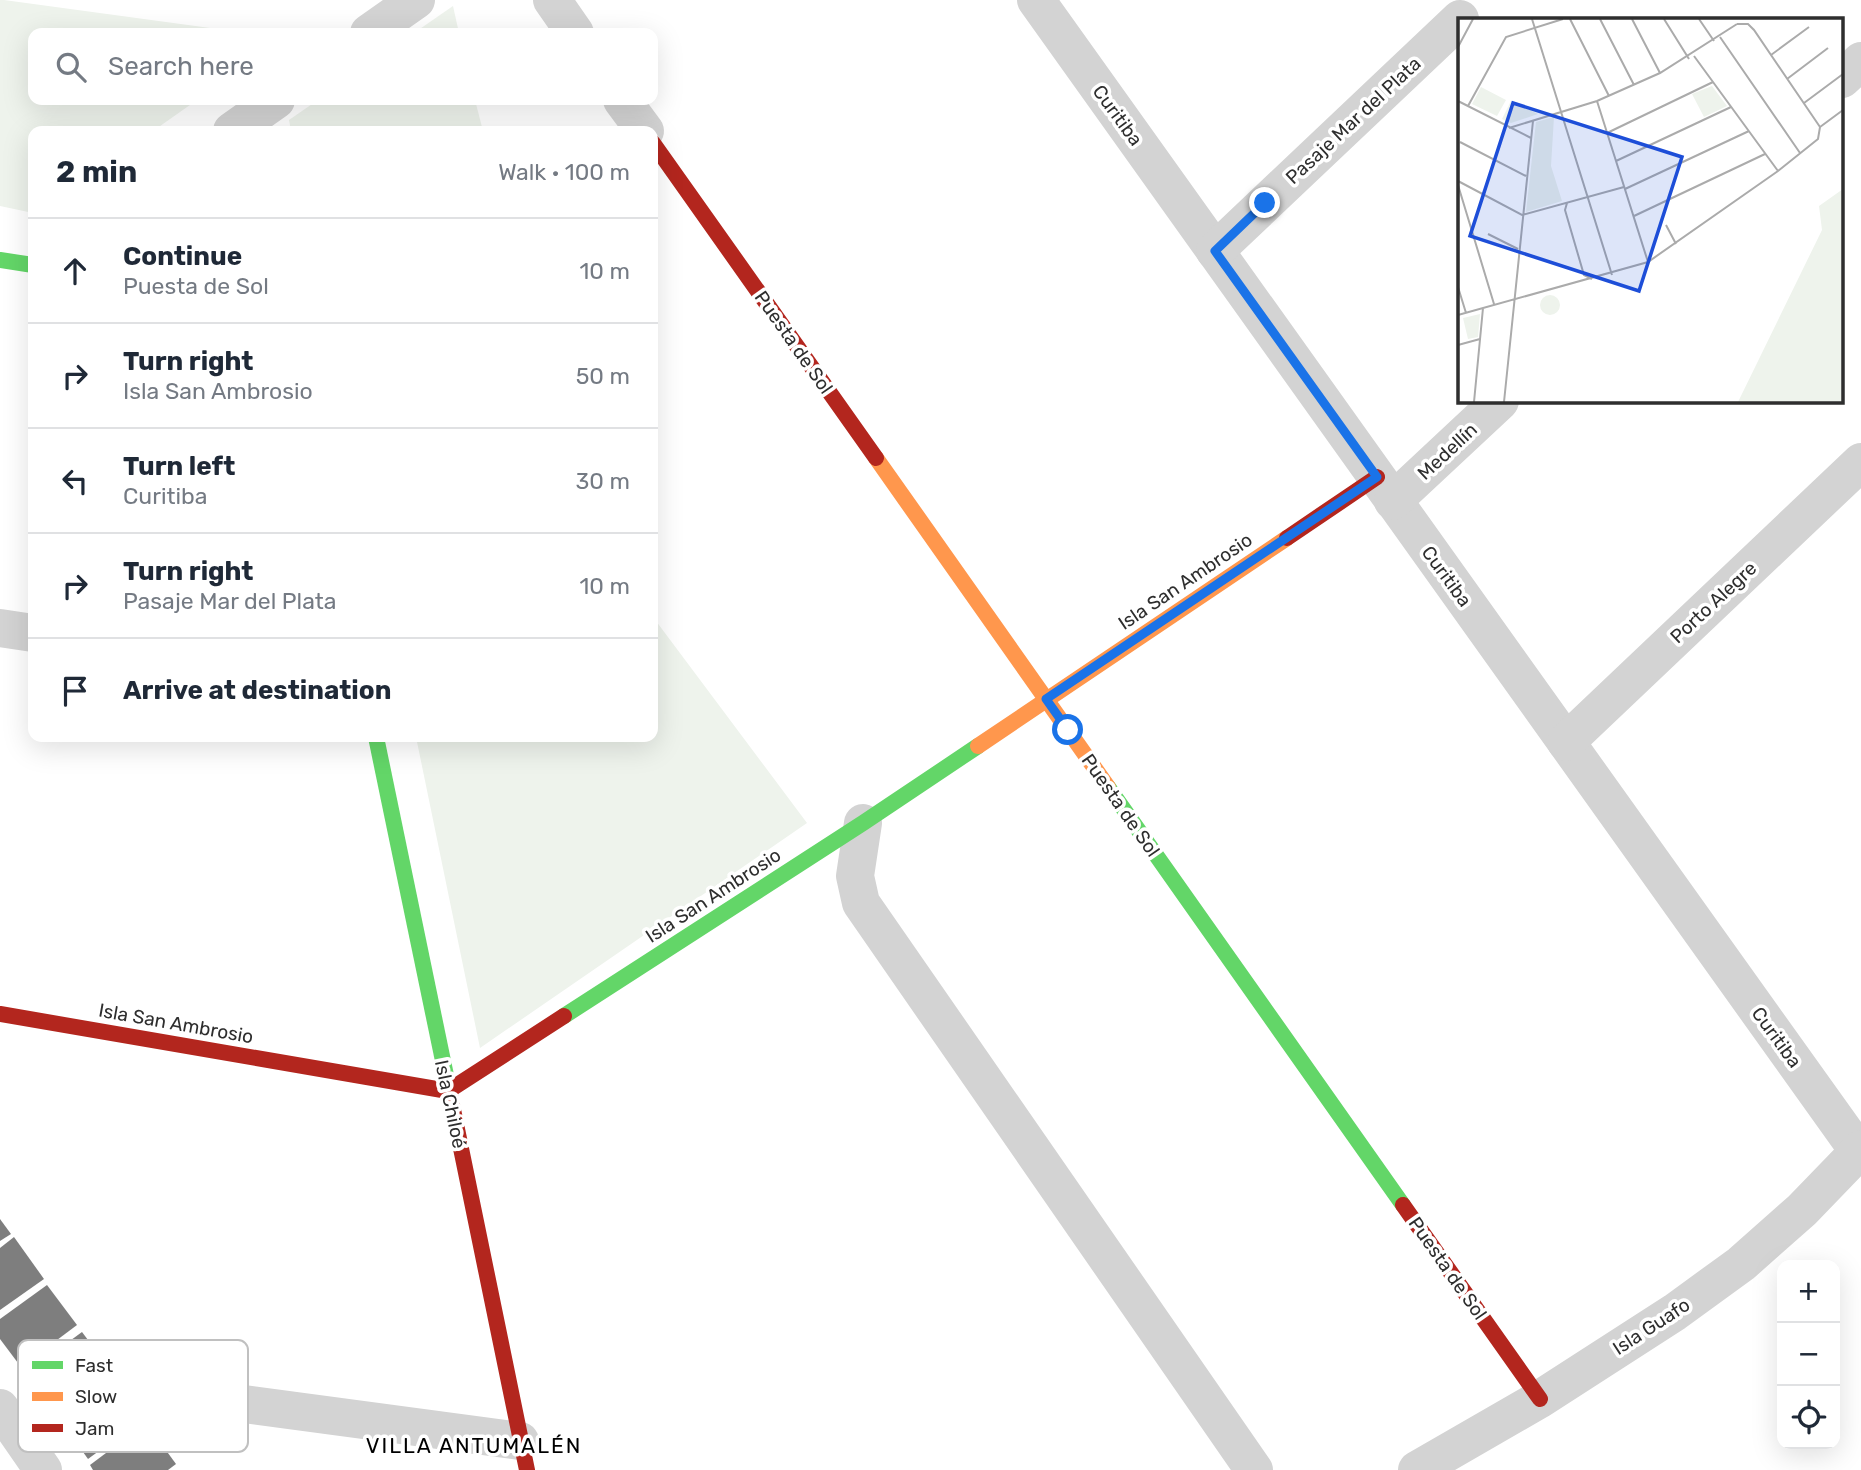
<!DOCTYPE html>
<html lang="en">
<head>
<meta charset="utf-8">
<style>
  :root { --surface:#fff; --page:#f6f6f7; --text:#1f2937; --muted:#747a83; --line:#e0e1e3 }
  body { margin:0; font-family:Rubik,sans-serif; background:var(--page); color:var(--text) }
  .controls { position:absolute; right:21px; bottom:21px; display:grid; overflow:hidden; border-radius:14px; box-shadow:0 7px 28px #0002 }
  .controls button { width:63px; height:63px; display:grid; place-items:center; padding:0; border:0; border-bottom:2px solid var(--line); background:var(--surface); color:var(--text); font:35px sans-serif }
  .stop { position:absolute; width:21px; height:21px; margin:-16px; border:5px solid #1a73e8; border-radius:50%; background:#fff }
  .stop.end { background:#1a73e8; border-color:#fff; box-shadow:0 2px 7px #0008 }
  .list { margin:0; padding:0; list-style:none }
  h2 { display:flex; justify-content:space-between; align-items:center; height:91px; margin:0; padding:0 28px; font-size:30px }
  h2 small { font-size:23px; font-weight:400; color:var(--muted) }
  .list li { display:grid; grid-template-columns:46px 1fr auto; gap:21px; align-items:center; box-sizing:border-box; height:105px; padding:0 28px; border-top:2px solid var(--line) }
  .list b { display:block; font-size:26px; white-space:nowrap }
  .list p { margin:0; font-size:23px; white-space:nowrap; color:var(--muted) }
  .list em { font-size:23px; font-style:normal; color:var(--muted) }
  .icon { flex:none; width:38px; height:38px; fill:none; stroke:currentColor; stroke-width:2; stroke-linecap:round; stroke-linejoin:round }
  .map { position:relative; flex:none; width:1861px; height:1470px; overflow:hidden }
  .search { position:absolute; background:var(--surface); box-shadow:0 7px 28px #0002; left:28px; top:28px; width:630px; height:77px; display:flex; align-items:center; gap:18px; box-sizing:border-box; padding:0 24px; border-radius:14px; color:var(--muted); font-size:26px }
  .panel { position:absolute; background:var(--surface); box-shadow:0 7px 28px #0002; left:28px; top:126px; width:630px; height:616px; border-radius:14px }
  .map>svg:first-child { display:block }
  .green { fill:#eef3ec }
  .building { fill:#7e7e7e }
  .lines { fill:none; stroke-linecap:round; stroke-linejoin:round }
  .street { stroke:#d3d3d3; stroke-width:38 }
  .fast { stroke:#63d668; stroke-width:16 }
  .slow { stroke:#ff974d; stroke-width:16 }
  .jam { stroke:#b3261e; stroke-width:16 }
  .route { stroke:#1a73e8; stroke-width:9 }
  .labels { text-anchor:middle; stroke-width:7; stroke-linejoin:round; paint-order:stroke }
  .street-label { font-size:19px; fill:#2e2e2e; stroke:#fff }
  .neighbourhood-label { font-size:21px; letter-spacing:2px; fill:#000; stroke:#fff }
  .inset-road { fill:none; stroke:#ababab; stroke-width:2 }
  .view { fill:#1d4ed8; fill-opacity:0.15; stroke:#1d4ed8; stroke-width:3.5 }
  .inset-edge { fill:none; stroke:#2e2e2e; stroke-width:3.5 }
  .key { fill:#fff; stroke:#c0c0c0; stroke-width:2 }
  .key-label { font-size:19px; fill:#2e2e2e }
</style>
</head>
<body>
<div class="map">
<svg width="1861" height="1470" viewBox="0 0 1861 1470">
  <rect width="100%" height="100%" fill="#fff"/>
  <g class="green">
    <polygon points="0,0 4,0 247,33 33,33 33,100 197,100 153,131 33,131 33,213 0,206"/>
    <polygon points="453,6 459,33 414,33"/>
    <polygon points="318,100 475,100 483,131 291,131 289,120"/>
    <polygon points="653,617 807,823 480,1048 416,737 653,737"/>
  </g>
  <g class="building">
    <polygon points="0,1219 11,1234 0,1241"/>
    <polygon points="14,1237 44,1279 0,1310 0,1248"/>
    <polygon points="47,1285 77,1325 21,1367 0,1339 0,1319"/>
    <polygon points="82,1332 112,1372 56,1413 26,1373"/>
    <polygon points="115,1377 145,1417 88,1459 59,1418"/>
    <polygon points="146,1423 176,1464 168,1470 93,1470 90,1465"/>
  </g>
  <g class="lines">
    <g class="street">
      <polyline points="552,0 575,33"/>
      <polyline points="1036,0 1859,1152"/>
      <polyline points="369,33 416,0"/>
      <polyline points="1842,79 1861,61"/>
      <polyline points="622,100 645,131"/>
      <polyline points="232,131 276,100"/>
      <polyline points="1215,251 1460,19"/>
      <polyline points="1393,501 1500,401"/>
      <polyline points="0,628 33,633"/>
      <polyline points="1566,742 1861,462"/>
      <polyline points="863,823 855,876 861,903 1254,1470"/>
      <polyline points="169,1394 520,1441"/>
      <polyline points="0,1408 43,1470"/>
      <polyline points="1417,1470 1540,1399 1675,1312 1741,1264 1802,1210 1861,1149"/>
    </g>
    <g class="fast">
      <polyline points="0,260 33,265"/>
      <polyline points="376,737 448,1085"/>
      <polyline points="1108,787 1403,1205"/>
      <polyline points="564,1016 863,823 978,746"/>
    </g>
    <g class="slow">
      <polyline points="876,458 1108,787"/>
      <polyline points="978,746 1287,538"/>
    </g>
    <g class="jam">
      <polyline points="653,143 876,458"/>
      <polyline points="1287,538 1377,477"/>
      <polyline points="0,1014 448,1091 564,1016"/>
      <polyline points="448,1085 527,1470"/>
      <polyline points="1403,1205 1540,1399"/>
    </g>
  </g>
  <g class="lines">
    <polyline class="route" points="1068,730 1046,699 1377,477 1215,251 1265,203"/>
  </g>
  <g class="labels">
    <g class="street-label">
      <text transform="translate(1118 115) rotate(54)" y="7">Curitiba</text>
      <text transform="translate(1353 120) rotate(-43)" y="7">Pasaje Mar del Plata</text>
      <text transform="translate(794 342) rotate(55)" y="7">Puesta de Sol</text>
      <text transform="translate(1447 451) rotate(-43)" y="7">Medellín</text>
      <text transform="translate(1447 576) rotate(54)" y="7">Curitiba</text>
      <text transform="translate(1185 581) rotate(-34)" y="7">Isla San Ambrosio</text>
      <text transform="translate(1713 602) rotate(-43)" y="7">Porto Alegre</text>
      <text transform="translate(1121 805) rotate(55)" y="7">Puesta de Sol</text>
      <text transform="translate(713 895) rotate(-33)" y="7">Isla San Ambrosio</text>
      <text transform="translate(176 1023) rotate(10)" y="7">Isla San Ambrosio</text>
      <text transform="translate(1777 1037) rotate(54)" y="7">Curitiba</text>
      <text transform="translate(451 1104) rotate(78)" y="7">Isla Chiloé</text>
      <text transform="translate(1448 1268) rotate(55)" y="7">Puesta de Sol</text>
      <text transform="translate(1651 1326) rotate(-33)" y="7">Isla Guafo</text>
    </g>
    <g class="neighbourhood-label">
      <text x="474" y="1453">VILLA ANTUMALÉN</text>
    </g>
  </g>
  <g transform="translate(1458 18)">
    <rect width="385" height="385" fill="#fff"/>
    <path d="M254,68L269,88L246,99L234,76ZM23,69L48,82L39,98L14,86ZM53,83L80,96L53,105L44,101ZM96,99L93,148L104,183L68,194L78,104ZM385,171V384H280L364,212L361,188ZM82 287a10 10 0 1 1 20 0a10 10 0 1 1-20 0ZM22,296L20,319L10,321L5,300Z" fill="#eef3ec"/>
    <path class="inset-road" d="M74,1L154,257M112,1L151,78M142,1L176,67M174,1L202,55M206,1L231,41M241,1L256,23M279,6H290L296,12L362,109M262,19L342,135M0,29L15,1M313,37L351,9M236,38L320,153M329,61L370,30M0,83L73,120M139,83L190,244M346,85L385,56M10,88L48,19L105,1M51,110L139,83L202,55L279,6M149,115L255,64M2,124L68,158M158,143L273,89M0,163L64,197L166,169M0,167L36,286M167,171L291,113M109,185L107,192L126,257L134,261M176,198L307,136M208,207L218,226M30,216L60,231M0,269L8,295M0,297L190,244L320,153L360,121L362,109L385,92M0,327L22,321M16,384L25,290M46,384L75,103"/>
    <path class="view" d="M55,85L224,139L181,273L12,218Z"/>
    <rect width="385" height="385" class="inset-edge"/>
  </g>
  <rect x="18" y="1340" width="230" height="112" rx="10" class="key"/>
  <rect x="32" y="1361" width="31" height="8" fill="#63d668"/>
  <rect x="32" y="1392" width="31" height="9" fill="#ff974d"/>
  <rect x="32" y="1424" width="31" height="8" fill="#b3261e"/>
  <g class="key-label">
    <text x="75" y="1372">Fast</text>
    <text x="75" y="1403">Slow</text>
    <text x="75" y="1435">Jam</text>
  </g>
</svg>
<div class="controls">
<button>+</button>
<button>−</button>
<button><svg class="icon" aria-label="locate" viewBox="0 0 24 24"><circle cx="12" cy="12" r="6"/><path d="M12 2v4M12 18v4M2 12h4M18 12h4"/></svg></button>
</div>
<div class="stop" style="left:1068px;top:730px"></div>
<div class="stop end" style="left:1265px;top:203px"></div>
<div class="search"><svg class="icon" aria-label="search" viewBox="0 0 24 24"><circle cx="10" cy="10" r="6"/><path d="M15 15l6 6"/></svg>Search here</div>
<section class="panel">
<h2>2 min<small>Walk · 100 m</small></h2>
<ul class="list">
<li><svg class="icon" aria-label="ahead" viewBox="0 0 24 24"><path d="M12 20V5M6 11l6-6 6 6"/></svg><div><b>Continue</b><p>Puesta de Sol</p></div><em>10 m</em></li>
<li><svg class="icon" aria-label="right" viewBox="0 0 24 24"><path d="M7 20v-9h11M14 6l5 5-5 5"/></svg><div><b>Turn right</b><p>Isla San Ambrosio</p></div><em>50 m</em></li>
<li><svg class="icon" aria-label="left" viewBox="0 0 24 24"><path d="M17 20v-9H6M10 6l-5 5 5 5"/></svg><div><b>Turn left</b><p>Curitiba</p></div><em>30 m</em></li>
<li><svg class="icon" aria-label="right" viewBox="0 0 24 24"><path d="M7 20v-9h11M14 6l5 5-5 5"/></svg><div><b>Turn right</b><p>Pasaje Mar del Plata</p></div><em>10 m</em></li>
<li><svg class="icon" aria-label="arrive" viewBox="0 0 24 24"><path d="M6 21V4h12l-3 4 3 4H6"/></svg><div><b>Arrive at destination</b></div></li>
</ul>
</section>
</div>
</body>
</html>
